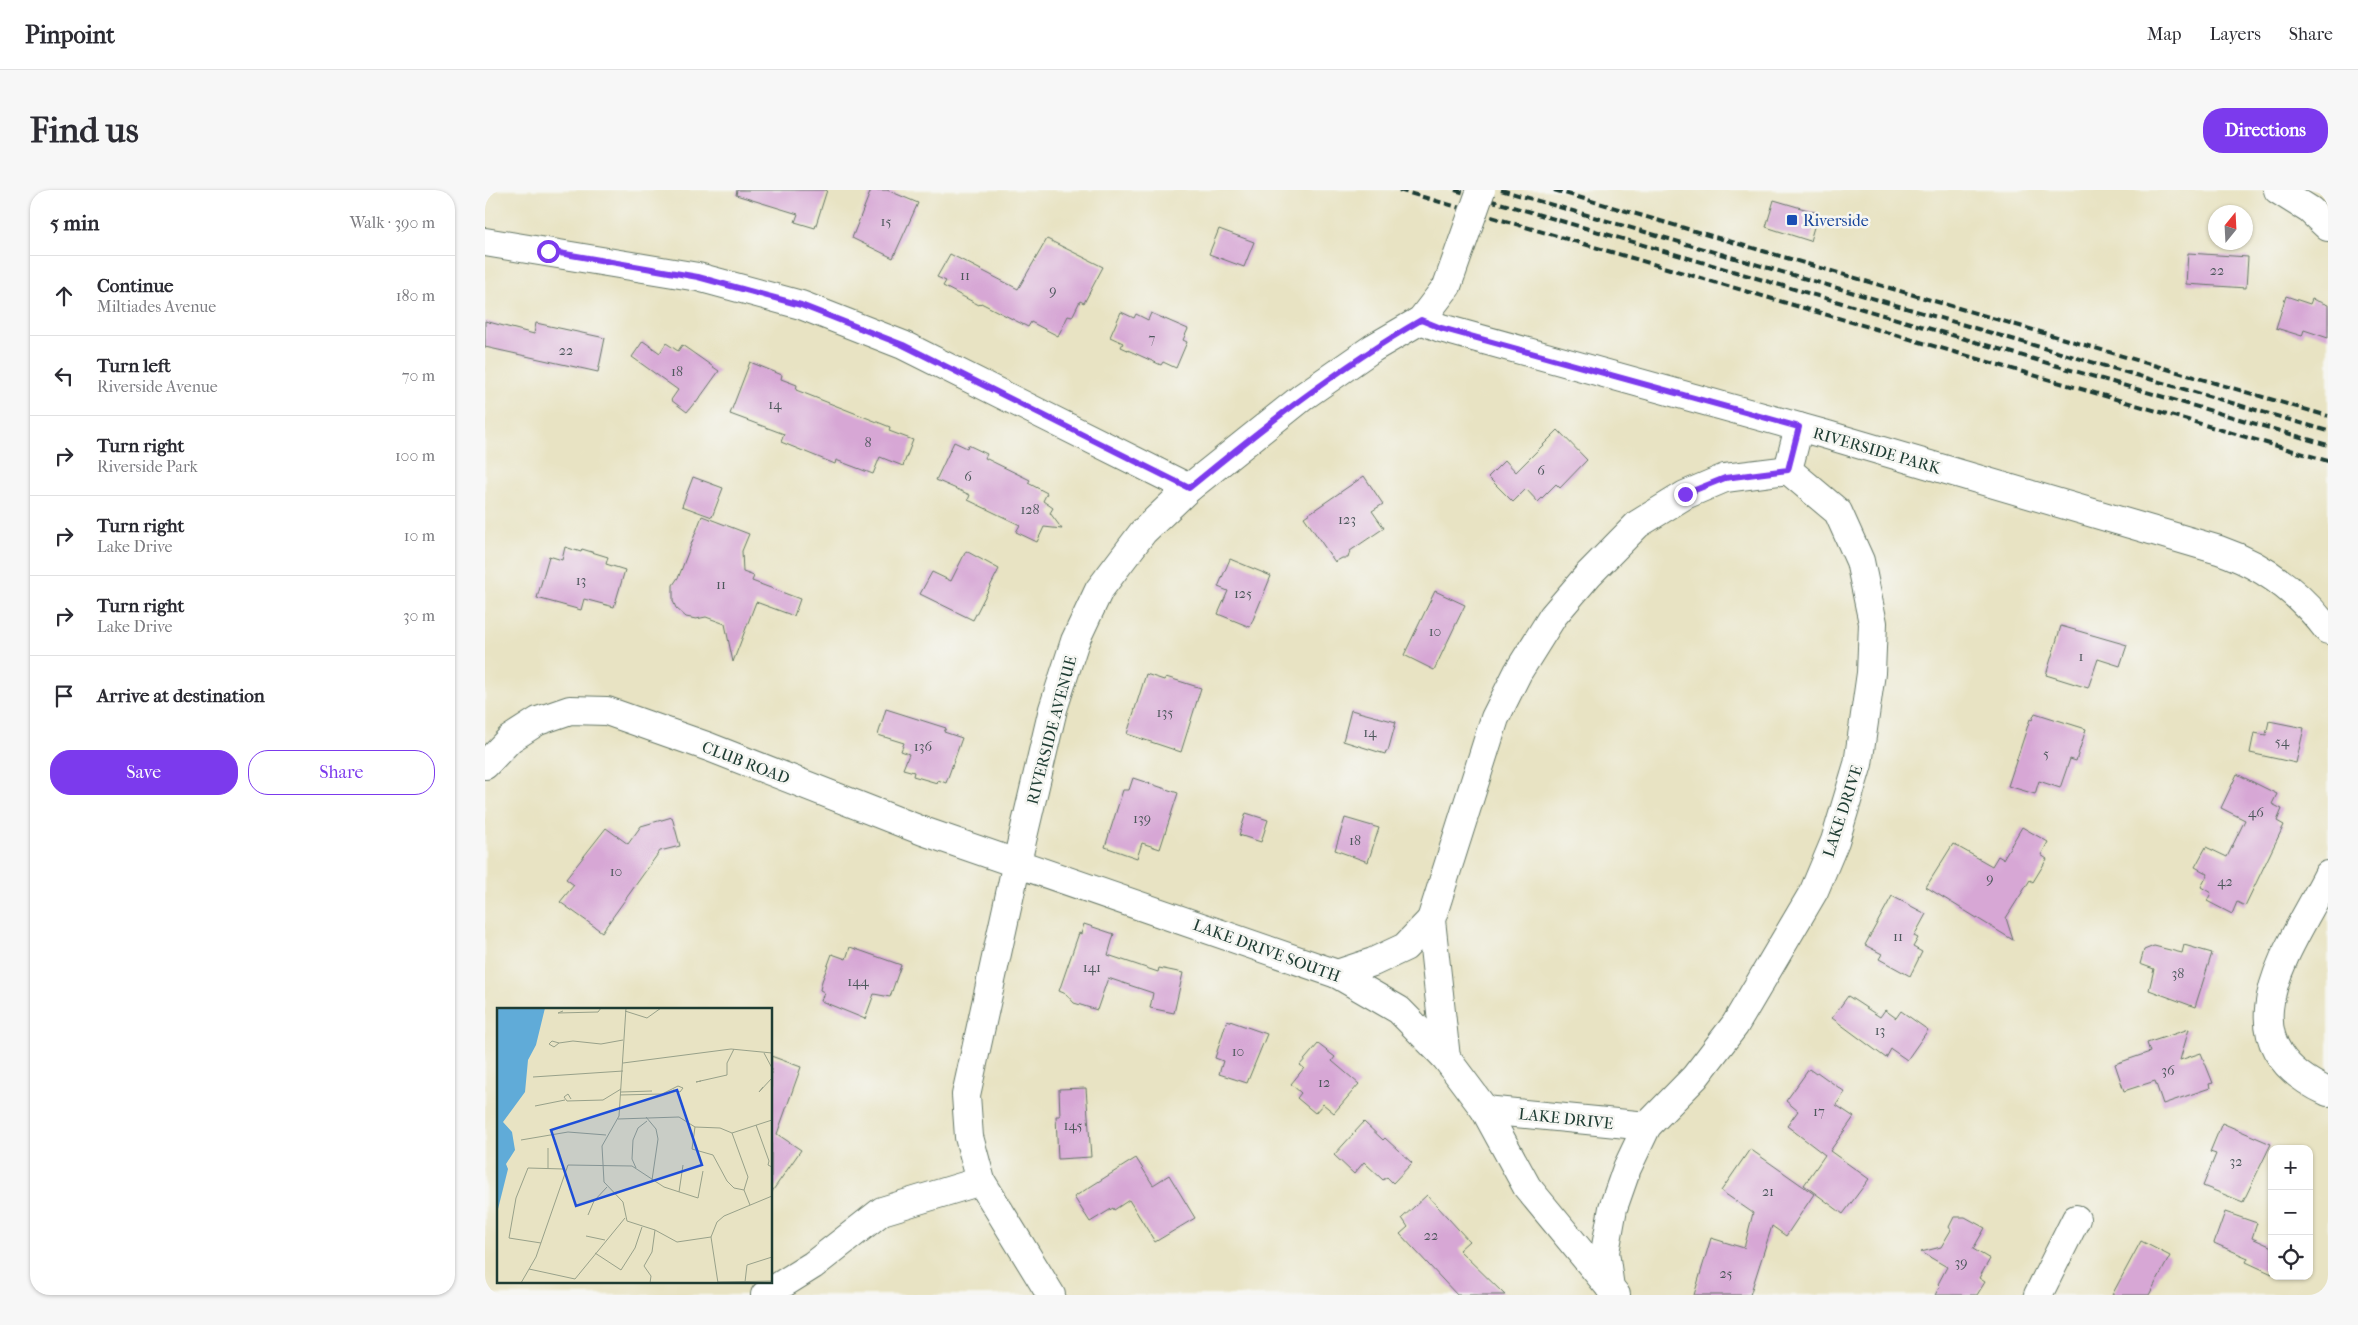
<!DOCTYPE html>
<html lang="en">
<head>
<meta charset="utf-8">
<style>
  :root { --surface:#fff; --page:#f7f7f7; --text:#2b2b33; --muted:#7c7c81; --line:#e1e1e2; --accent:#7c3aed }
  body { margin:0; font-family:"IM FELL French Canon",serif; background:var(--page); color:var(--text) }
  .controls { position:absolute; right:15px; bottom:15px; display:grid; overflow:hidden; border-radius:10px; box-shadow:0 1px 4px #0004 }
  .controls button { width:45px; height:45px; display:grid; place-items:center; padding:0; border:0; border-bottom:1px solid var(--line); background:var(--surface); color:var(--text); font:25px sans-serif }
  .compass { position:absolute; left:1723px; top:15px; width:45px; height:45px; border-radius:50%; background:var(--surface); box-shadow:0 1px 4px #0004; rotate:18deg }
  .stop { position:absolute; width:15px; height:15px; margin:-11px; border:4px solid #7c3aed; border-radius:50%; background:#fff }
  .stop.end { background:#7c3aed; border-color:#fff; box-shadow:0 1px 5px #0008 }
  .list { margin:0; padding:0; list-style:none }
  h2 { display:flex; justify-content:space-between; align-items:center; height:65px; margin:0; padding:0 20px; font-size:21px }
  h2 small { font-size:16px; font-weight:400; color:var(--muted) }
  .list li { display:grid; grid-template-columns:32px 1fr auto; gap:15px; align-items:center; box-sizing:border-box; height:80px; padding:0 20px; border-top:1px solid var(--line) }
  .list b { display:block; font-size:19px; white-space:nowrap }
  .list p { margin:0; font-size:16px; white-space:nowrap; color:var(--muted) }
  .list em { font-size:16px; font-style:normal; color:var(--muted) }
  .actions { display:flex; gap:10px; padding:15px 20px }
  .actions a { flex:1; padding:11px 0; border:1px solid var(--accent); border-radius:20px; text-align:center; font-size:18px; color:var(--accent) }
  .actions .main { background:var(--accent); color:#fff }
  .icon { flex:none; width:28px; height:28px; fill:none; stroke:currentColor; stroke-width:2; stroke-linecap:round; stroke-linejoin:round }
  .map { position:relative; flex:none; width:1843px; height:1105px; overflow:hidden; border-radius:20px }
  header { display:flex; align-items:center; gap:30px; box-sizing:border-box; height:70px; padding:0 25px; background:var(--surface); border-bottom:1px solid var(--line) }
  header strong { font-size:24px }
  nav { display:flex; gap:28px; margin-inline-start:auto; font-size:18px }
  .intro { display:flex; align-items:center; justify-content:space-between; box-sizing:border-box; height:120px; padding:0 30px }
  h1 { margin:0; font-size:35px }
  .button { padding:12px 22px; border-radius:20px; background:var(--accent); color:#fff; font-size:18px; font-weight:700 }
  main { display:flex; gap:30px; padding:0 30px }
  aside { flex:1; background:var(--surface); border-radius:20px; box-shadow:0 1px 4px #0004 }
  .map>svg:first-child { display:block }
  .building { fill:#d7a7d5 }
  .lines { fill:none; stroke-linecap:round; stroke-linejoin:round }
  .minor-casing { stroke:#657766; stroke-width:30 }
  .minor { stroke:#fff; stroke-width:28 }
  .rail { stroke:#1f3d34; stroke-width:4; stroke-dasharray:8 4; stroke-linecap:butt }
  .minor-bridge-casing { stroke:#657766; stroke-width:30; stroke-linecap:butt }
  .minor-bridge { stroke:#fff; stroke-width:28 }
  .route { stroke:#7c3aed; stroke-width:6 }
  .transit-dot { fill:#1a4fb4; stroke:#f6f6f2; stroke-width:2 }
  .labels { text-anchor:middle; stroke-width:5; stroke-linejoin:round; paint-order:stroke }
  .number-label { font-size:14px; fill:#4d585c }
  .transit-label { font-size:16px; fill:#164399; stroke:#f6f6f2; text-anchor:start }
  .street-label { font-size:16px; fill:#1f3d34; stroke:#f6f6f2 }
  .inset-road { fill:none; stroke:#98a18a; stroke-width:1 }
  .view { fill:#1d4ed8; fill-opacity:0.15; stroke:#1d4ed8; stroke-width:2.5 }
  .inset-edge { fill:none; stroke:#1f3d34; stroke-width:2.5 }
</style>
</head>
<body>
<header>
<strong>Pinpoint</strong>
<nav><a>Map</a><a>Layers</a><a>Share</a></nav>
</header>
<div class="intro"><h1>Find us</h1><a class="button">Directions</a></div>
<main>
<aside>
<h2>5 min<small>Walk · 390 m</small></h2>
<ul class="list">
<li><svg class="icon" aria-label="ahead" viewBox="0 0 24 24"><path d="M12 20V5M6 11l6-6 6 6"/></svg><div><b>Continue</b><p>Miltiades Avenue</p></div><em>180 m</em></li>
<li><svg class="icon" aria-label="left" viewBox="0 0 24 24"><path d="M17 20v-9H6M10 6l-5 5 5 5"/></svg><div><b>Turn left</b><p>Riverside Avenue</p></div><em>70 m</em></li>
<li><svg class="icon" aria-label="right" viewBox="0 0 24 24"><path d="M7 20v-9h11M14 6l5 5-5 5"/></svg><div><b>Turn right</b><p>Riverside Park</p></div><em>100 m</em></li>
<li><svg class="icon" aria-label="right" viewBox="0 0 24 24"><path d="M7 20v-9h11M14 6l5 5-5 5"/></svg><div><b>Turn right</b><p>Lake Drive</p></div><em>10 m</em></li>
<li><svg class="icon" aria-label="right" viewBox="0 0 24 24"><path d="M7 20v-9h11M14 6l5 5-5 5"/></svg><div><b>Turn right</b><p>Lake Drive</p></div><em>30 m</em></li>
<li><svg class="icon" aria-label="arrive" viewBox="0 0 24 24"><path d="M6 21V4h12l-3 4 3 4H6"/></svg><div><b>Arrive at destination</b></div></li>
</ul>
<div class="actions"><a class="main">Save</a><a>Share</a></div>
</aside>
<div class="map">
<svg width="1843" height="1105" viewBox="0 0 1843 1105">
  <rect width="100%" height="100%" fill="#f6f6f2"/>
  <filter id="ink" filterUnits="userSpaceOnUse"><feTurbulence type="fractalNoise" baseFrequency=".02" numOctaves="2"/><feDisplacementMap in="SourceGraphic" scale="10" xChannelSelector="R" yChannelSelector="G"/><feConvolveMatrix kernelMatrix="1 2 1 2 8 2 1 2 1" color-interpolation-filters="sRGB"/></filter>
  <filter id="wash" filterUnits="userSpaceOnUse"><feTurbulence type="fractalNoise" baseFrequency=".0096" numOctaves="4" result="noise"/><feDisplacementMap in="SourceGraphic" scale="20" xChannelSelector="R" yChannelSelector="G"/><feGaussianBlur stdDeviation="1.12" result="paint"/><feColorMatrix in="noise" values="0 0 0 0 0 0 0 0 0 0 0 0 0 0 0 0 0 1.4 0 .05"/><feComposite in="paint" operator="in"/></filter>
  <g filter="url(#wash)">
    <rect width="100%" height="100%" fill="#e8e3c3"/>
    <g id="blocks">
      <g class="building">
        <polygon points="252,0 342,0 330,38 310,32 313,24 251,5"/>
        <polygon points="386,0 402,0 433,13 408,68 367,48"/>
        <polygon points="1289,10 1333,23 1325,51 1281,37"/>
        <polygon points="734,39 769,52 759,77 724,64"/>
        <polygon points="562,49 618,77 599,113 595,111 587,127 583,126 573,146 546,132 543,137 496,113 494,115 458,96 461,91 452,87 465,64 533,99"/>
        <polygon points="1703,63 1763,67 1761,98 1701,94"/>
        <polygon points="1801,106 1825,114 1827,109 1843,115 1843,148 1819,140 1817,146 1791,138"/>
        <polygon points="636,122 649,128 651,124 663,130 666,123 703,139 698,150 702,152 691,178 678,172 676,175 636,157 638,153 625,147"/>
        <polygon points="0,131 49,144 51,133 120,148 113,182 0,157"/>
        <polygon points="158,151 175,163 181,153 193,161 197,155 234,181 211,213 210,212 202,222 186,210 193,200 147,167"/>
        <polygon points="265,172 297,185 296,189 312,195 311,200 405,237 404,241 428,250 418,276 395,267 388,284 351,270 350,274 296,252 299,244 245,224"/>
        <polygon points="1073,240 1102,270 1075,298 1071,294 1053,312 1041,299 1028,312 1003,287 1020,270 1031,282"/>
        <polygon points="469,252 482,258 483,255 502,264 500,268 545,290 543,293 562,303 558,311 568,318 565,323 577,339 559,337 552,352 531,342 535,335 483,310 485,305 451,290"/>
        <polygon points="879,286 898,314 887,321 899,338 865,361 863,368 857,368 850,372 819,327"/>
        <polygon points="208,287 238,298 227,327 197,316"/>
        <polygon points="217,326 264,344 257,361 258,382 269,386 267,391 315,409 309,426 271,412 248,472 240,434 221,427 211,429 201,427 191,418 188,411 188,395 194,386"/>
        <polygon points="80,357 96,362 97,359 123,367 121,374 140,380 129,417 99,409 96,420 52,408 64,366 77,370"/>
        <polygon points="481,361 514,379 488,430 435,404 447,382 466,391"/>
        <polygon points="745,369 786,386 765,437 733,424 743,401 733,397"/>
        <polygon points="950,401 980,415 949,480 919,465"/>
        <polygon points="1576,436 1642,455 1635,476 1613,469 1603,498 1561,485"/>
        <polygon points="661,484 679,490 681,487 716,498 696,562 642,544"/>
        <polygon points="401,519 461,538 459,542 477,548 461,593 453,590 452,593 428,586 429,582 418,579 424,564 416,561 419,553 393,545"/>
        <polygon points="866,520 911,532 903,561 901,561 900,564 858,551"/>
        <polygon points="1550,523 1601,539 1591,571 1585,569 1575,598 1554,591 1550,604 1523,596 1545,529 1547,530"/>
        <polygon points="1784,531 1819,538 1811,573 1765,563 1769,543 1781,545"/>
        <polygon points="1752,584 1792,604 1787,614 1797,619 1792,631 1799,635 1760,716 1752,712 1747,724 1722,711 1726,703 1716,697 1723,684 1710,677 1721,657 1742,667 1760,630 1736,618"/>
        <polygon points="648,588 693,603 675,659 657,653 652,668 620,657 638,600 644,600"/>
        <polygon points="761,623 783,630 776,652 754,645"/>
        <polygon points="187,627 195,656 175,661 117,742 75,712 89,695 81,689 121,638 143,654 156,636"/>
        <polygon points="860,628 894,638 883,672 850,660"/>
        <polygon points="1537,637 1563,652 1556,665 1562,669 1548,692 1545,690 1521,728 1528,750 1441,697 1468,654 1507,676 1513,666 1518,669"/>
        <polygon points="1407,706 1441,724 1429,746 1433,748 1428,757 1437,762 1425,786 1394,769 1397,764 1380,755"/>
        <polygon points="599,734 629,744 623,765 673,782 674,778 698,783 689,823 665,818 668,803 623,788 612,820 589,813 581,804 574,801 594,743 596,744"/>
        <polygon points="1699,755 1727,763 1710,817 1664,800 1669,779 1655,774 1659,760 1669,756 1697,763"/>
        <polygon points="365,757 416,775 405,807 389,804 380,829 336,811 339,802 335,800 337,791 347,764 361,769"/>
        <polygon points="1363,806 1395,827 1400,820 1411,828 1416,821 1443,840 1422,870 1406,859 1401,868 1347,828"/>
        <polygon points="742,830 782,844 762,893 734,884 738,871 730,868"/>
        <polygon points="1704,839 1695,870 1716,863 1728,893 1724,894 1725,898 1678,914 1670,891 1639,901 1630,874 1665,862 1662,853"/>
        <polygon points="833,854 850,867 847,871 874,894 849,923 838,914 830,923 812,908 816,903 806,894 819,878 815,875"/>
        <polygon points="286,866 316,877 292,944 316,960 286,1003"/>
        <polygon points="1324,879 1331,884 1332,882 1360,902 1351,915 1369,927 1345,961 1384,989 1358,1024 1319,995 1340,965 1302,936 1313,921 1301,911"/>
        <polygon points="601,898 606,967 573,969 571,926 575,926 574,899"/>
        <polygon points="879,932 898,950 900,948 927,973 908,993 902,987 898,990 879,972 869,984 849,965"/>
        <polygon points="1737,933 1786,954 1758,1012 1718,996 1731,964 1725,962"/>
        <polygon points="1265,959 1329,1004 1301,1046 1287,1036 1265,1105 1209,1105 1226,1048 1259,1058 1268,1023 1236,1001"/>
        <polygon points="651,968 668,995 684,985 710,1028 670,1052 644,1010 629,1020 628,1018 605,1032 589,1007"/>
        <polygon points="942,1005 984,1051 974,1060 1020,1105 972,1105 915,1044 923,1037 917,1028"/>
        <polygon points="1740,1022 1772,1033 1767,1048 1787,1057 1787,1084 1761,1072 1763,1068 1729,1053"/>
        <polygon points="1469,1027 1480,1027 1500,1038 1488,1059 1505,1069 1494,1088 1500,1092 1492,1105 1450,1105 1455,1096 1453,1094 1462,1077 1436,1062 1456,1057 1466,1040 1464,1037"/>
        <polygon points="1656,1051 1685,1066 1664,1105 1627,1105"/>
      </g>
    </g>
  </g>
  <g filter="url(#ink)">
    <use href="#blocks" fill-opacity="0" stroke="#657766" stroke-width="1"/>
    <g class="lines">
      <g class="minor-casing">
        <g id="minor">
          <polyline points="1793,0 1825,20 1843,37"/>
          <polyline points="0,52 213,87 316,115 418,155 704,298"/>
          <path d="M936,130L956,138L1339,244L1734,360C1778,375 1814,402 1843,440"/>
          <polyline points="0,575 25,549 53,531 85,520 122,521 224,557 438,641 852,784 914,820 961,868 1000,920 1042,997 1131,1105"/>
          <path d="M1843,685C1805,760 1731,851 1843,902"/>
          <polyline points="852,784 888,772 920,757 946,730"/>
          <polyline points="961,868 946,730 1010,528 1033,482 1068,426 1104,384 1153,334 1200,305 1240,288 1303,280"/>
          <polyline points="1000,920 1162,936"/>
          <polyline points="1125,1098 1120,1062 1128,1018 1142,978 1162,936 1210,887 1250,835 1329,701 1350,651 1373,574 1386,483 1388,433 1375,371 1353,322 1303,280 1314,237"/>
          <polyline points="280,1105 328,1075 397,1021 496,991"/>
          <polyline points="566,1105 496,991 484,947 481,905 532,672 568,519 590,451 614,400 658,342 704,298 819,206 888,158 936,130 962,96"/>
          <polyline points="1553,1105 1591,1029"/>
        </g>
      </g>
      <use href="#minor" class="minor"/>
      <g class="rail">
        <polyline points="914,0 1843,271"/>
        <polyline points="970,0 1843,255"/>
        <polyline points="1016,0 1843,241"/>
        <polyline points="1069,0 1843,226"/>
      </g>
      <g class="minor-bridge-casing">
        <polyline id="minor-bridge" points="962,96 996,0"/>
      </g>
      <use href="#minor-bridge" class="minor-bridge"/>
    </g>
  </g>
  <g class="lines" filter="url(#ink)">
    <path class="route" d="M63,61L213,87L316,115L418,155L704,298C778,237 853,178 936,130L956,138L1314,237L1303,280L1240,288L1200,304"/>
  </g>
  <rect class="transit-dot" x="1301" y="24" width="12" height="12" rx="2.5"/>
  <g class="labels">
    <g class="number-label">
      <text x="401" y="36">15</text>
      <text x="1732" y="85">22</text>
      <text x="480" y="90">11</text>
      <text x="568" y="105">9</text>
      <text x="667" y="153">7</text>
      <text x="81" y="165">22</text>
      <text x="192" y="186">18</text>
      <text x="290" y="219">14</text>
      <text x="383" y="257">8</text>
      <text x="1056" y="285">6</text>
      <text x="483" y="291">6</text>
      <text x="545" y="324">128</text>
      <text x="862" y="334">123</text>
      <text x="96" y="395">13</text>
      <text x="236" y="399">11</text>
      <text x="758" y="408">125</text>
      <text x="950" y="446">10</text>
      <text x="1596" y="471">1</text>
      <text x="680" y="527">135</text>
      <text x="885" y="547">14</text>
      <text x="1797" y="556">54</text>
      <text x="438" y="561">136</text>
      <text x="1561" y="568">5</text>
      <text x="1771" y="627">46</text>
      <text x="657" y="633">139</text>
      <text x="870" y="655">18</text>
      <text x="131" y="686">10</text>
      <text x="1505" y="693">9</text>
      <text x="1740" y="696">42</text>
      <text x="1413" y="751">11</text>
      <text x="607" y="782">141</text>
      <text x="1693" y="788">38</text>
      <text x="373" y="796">144</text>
      <text x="1395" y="845">13</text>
      <text x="753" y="866">10</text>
      <text x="1683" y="885">36</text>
      <text x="839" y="897">12</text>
      <text x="1334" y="926">17</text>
      <text x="588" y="940">145</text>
      <text x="1751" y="976">32</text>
      <text x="1283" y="1006">21</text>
      <text x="946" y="1050">22</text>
      <text x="1476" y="1077">39</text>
      <text x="1241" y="1088">25</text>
    </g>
    <g class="transit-label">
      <text x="1318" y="36">Riverside</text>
    </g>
    <g class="street-label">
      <text transform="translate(1392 260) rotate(16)" y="6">RIVERSIDE PARK</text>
      <text transform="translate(566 540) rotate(-75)" y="6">RIVERSIDE AVENUE</text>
      <text transform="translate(261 572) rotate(21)" y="6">CLUB ROAD</text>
      <text transform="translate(1357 621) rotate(-72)" y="6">LAKE DRIVE</text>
      <text transform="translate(782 760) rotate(20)" y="6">LAKE DRIVE SOUTH</text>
      <text transform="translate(1081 928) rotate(6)" y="6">LAKE DRIVE</text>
    </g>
  </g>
  <g transform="translate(12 818)">
    <rect width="275" height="275" fill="#e8e3c3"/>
    <path d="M0,0H48L39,37L31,52L28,84L6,114L15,124L18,142L9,156L11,161L0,205Z" fill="#60abd8"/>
    <path class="inset-road" d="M129,0L122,108L105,138L107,174L126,194L130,213L158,222L180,234L214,229M66,3L61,5L101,4L104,0M128,3L150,10L164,0M62,35L55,33L52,36L57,39L62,35L76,33L104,36L126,32M267,45L275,60M126,55L234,41L275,45M36,69L126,63M204,73L199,74L230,67V55L237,41M266,79L262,84L275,70M124,84L155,83M123,87L165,86L181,78L186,80L183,84L176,82M74,91L71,86L67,89L70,93L106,92L124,81M38,98L68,92M149,109L159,121L161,131L155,172M121,111L182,109L198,119M259,117L272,153L271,157L275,159M198,119L195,141L216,147L230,173L237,180L247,182L253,197M198,119L223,120L235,125L251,169L247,182M235,125L275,112M24,132L71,124L109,127M51,140V161M139,160L135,151L136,132L141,120L150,113M182,184L186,157M91,207L97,193L110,179M89,228L108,232M214,229L220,214L227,208L275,188M214,229L221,275M44,235L12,230L19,190L31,160L67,161M98,245L124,262L138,240L145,219M32,261L78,271L128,210M221,274L275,273M248,274L250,257L275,249M24,275L39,249L71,157L135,158L167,179L201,190L206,163M153,275L154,268L147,258L155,244L158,222"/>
    <path class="view" d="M180,82L205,157L79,198L54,122Z"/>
    <rect width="275" height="275" class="inset-edge"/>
  </g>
</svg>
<div class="controls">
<button>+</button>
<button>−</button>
<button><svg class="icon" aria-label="locate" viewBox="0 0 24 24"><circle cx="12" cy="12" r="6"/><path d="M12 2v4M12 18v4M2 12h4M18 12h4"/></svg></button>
</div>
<svg class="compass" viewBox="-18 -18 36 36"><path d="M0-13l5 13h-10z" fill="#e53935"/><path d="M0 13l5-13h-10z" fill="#7c7c81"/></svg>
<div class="stop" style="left:63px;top:61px"></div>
<div class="stop end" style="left:1200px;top:304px"></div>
</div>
</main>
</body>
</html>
